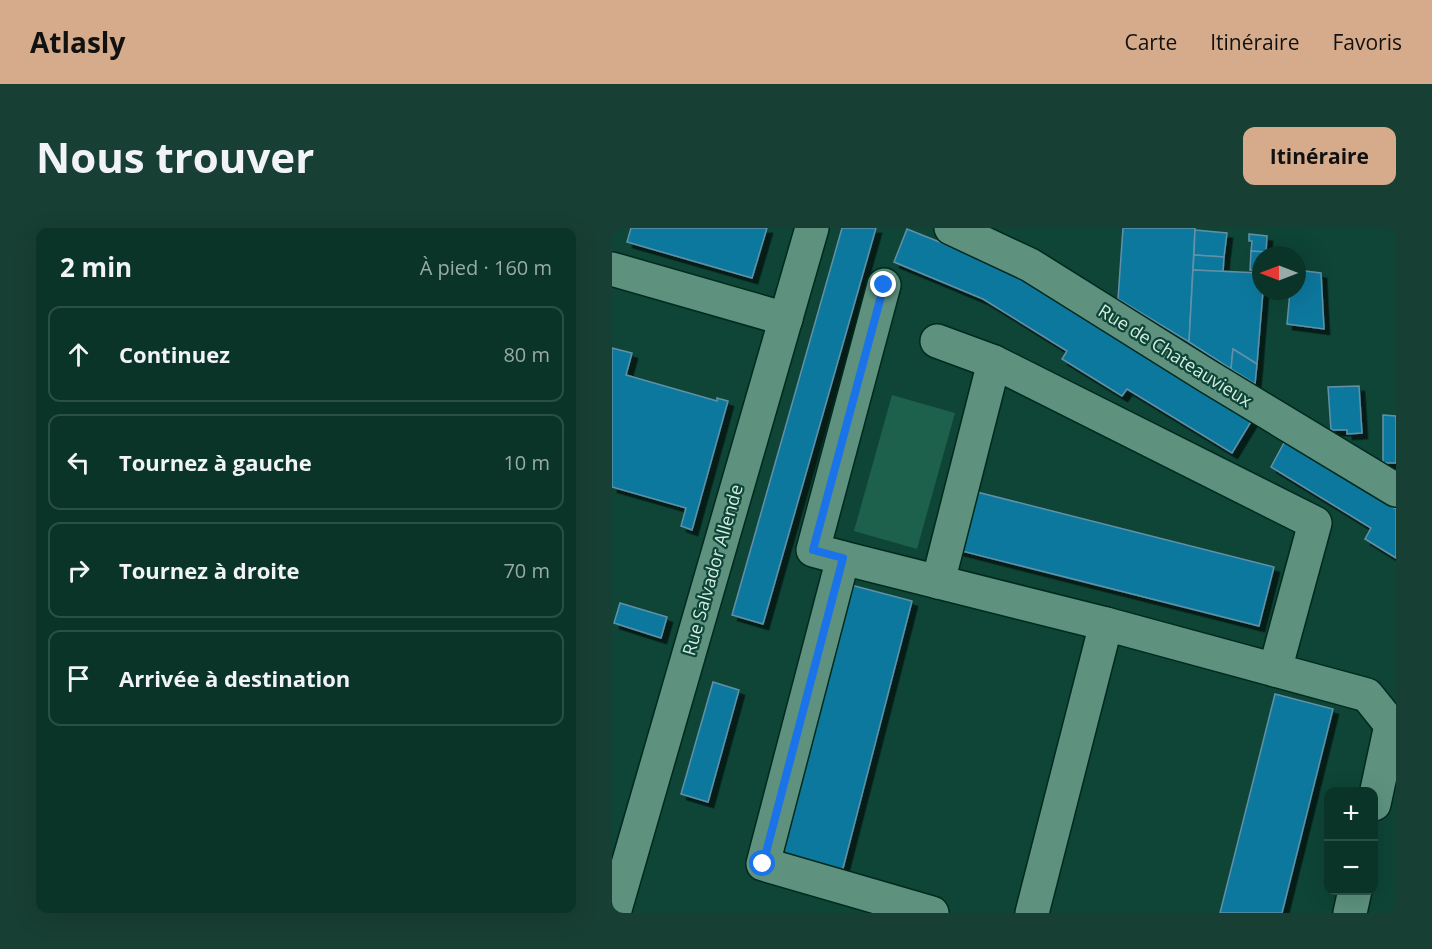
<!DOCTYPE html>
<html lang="fr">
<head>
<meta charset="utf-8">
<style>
  :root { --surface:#0a3428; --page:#183f34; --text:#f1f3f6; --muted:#99aaa8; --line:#2a4f45; --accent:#d6ab8b }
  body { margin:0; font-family:"Open Sans",sans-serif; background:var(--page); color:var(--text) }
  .controls { position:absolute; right:18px; bottom:18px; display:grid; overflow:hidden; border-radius:12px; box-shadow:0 6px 24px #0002 }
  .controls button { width:54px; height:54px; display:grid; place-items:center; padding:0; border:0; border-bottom:2px solid var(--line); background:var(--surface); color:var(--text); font:30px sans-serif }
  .compass { position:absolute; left:640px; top:18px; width:54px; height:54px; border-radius:50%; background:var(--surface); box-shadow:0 6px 24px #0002; rotate:270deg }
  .stop { position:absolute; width:18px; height:18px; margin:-14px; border:4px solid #1a73e8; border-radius:50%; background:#fff }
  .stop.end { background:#1a73e8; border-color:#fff; box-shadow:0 2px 6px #0008 }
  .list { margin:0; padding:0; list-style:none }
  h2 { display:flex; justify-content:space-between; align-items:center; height:78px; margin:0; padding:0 24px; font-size:26px }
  h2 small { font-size:20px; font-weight:400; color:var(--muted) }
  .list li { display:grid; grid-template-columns:39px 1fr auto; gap:18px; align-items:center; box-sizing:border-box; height:96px; margin:0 12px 12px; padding:0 12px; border:2px solid var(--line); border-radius:12px }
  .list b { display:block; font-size:22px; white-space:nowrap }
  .list em { font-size:20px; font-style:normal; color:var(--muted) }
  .icon { flex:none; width:33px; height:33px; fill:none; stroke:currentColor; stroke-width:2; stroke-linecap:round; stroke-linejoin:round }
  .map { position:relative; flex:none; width:784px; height:685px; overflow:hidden; border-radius:12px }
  header { display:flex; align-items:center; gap:36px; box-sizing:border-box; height:84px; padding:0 30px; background:var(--accent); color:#111 }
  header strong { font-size:28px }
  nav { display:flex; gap:33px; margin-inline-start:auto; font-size:21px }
  .intro { display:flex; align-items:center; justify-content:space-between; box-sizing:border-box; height:144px; padding:0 36px }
  h1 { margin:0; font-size:42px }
  .button { padding:15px 27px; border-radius:12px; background:var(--accent); color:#111; font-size:21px; font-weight:700 }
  main { display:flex; gap:36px; padding:0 36px }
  aside { flex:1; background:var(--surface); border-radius:12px; box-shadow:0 6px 24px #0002 }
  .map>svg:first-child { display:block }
  .green { fill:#1d604c }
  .building { fill:#0e789d; stroke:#6191a8; stroke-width:1.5; filter:url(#shadow) }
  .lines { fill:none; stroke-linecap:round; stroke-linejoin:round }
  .minor-casing { stroke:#002a1e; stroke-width:36 }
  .minor { stroke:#5e927f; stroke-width:33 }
  .route { stroke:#1a73e8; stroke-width:8 }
  .labels { text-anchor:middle; stroke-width:4.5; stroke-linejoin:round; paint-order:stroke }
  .street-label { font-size:18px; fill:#d2ede2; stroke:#0e4536 }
</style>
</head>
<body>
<header>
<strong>Atlasly</strong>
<nav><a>Carte</a><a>Itinéraire</a><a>Favoris</a></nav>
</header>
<div class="intro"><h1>Nous trouver</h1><a class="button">Itinéraire</a></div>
<main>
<aside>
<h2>2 min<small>À pied · 160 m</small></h2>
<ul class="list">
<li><svg class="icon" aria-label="ahead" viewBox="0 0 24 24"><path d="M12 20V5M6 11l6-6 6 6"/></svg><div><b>Continuez</b></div><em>80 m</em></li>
<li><svg class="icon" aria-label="left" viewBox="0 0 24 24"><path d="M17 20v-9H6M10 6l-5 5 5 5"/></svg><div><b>Tournez à gauche</b></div><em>10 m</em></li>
<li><svg class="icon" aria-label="right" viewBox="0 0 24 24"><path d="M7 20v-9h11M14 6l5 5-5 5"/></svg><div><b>Tournez à droite</b></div><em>70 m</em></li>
<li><svg class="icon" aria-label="arrive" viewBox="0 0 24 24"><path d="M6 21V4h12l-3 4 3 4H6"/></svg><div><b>Arrivée à destination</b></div></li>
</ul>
</aside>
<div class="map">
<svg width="784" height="685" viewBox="0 0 784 685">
  <defs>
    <filter id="shadow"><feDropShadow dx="5.5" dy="5.5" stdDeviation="0" flood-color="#0009"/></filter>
  </defs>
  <rect width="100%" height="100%" fill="#0e4536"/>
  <polygon class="green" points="280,167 343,185 305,321 242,303"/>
  <g class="building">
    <polygon points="19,0 155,0 140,50 15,14"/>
    <polygon points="230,0 264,0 151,396 120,387"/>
    <polygon points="511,0 583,0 577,114 506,71"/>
    <polygon points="295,1 393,40 640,192 620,225 515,161 510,168 450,131 455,123 371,71 282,34"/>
    <polygon points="583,2 615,5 612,29 582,27"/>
    <polygon points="637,6 655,8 654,24 639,23 640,13 637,13"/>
    <polygon points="639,23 654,24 654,27 649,27 649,43 638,42"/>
    <polygon points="582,27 612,29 611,44 581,42"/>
    <polygon points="581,42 649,45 649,63 651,63 645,136 621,121 619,141 577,114"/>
    <polygon points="685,42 709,45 712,101 675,96 678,63 685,63"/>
    <polygon points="0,120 20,125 14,147 105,173 105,170 116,173 80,302 69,298 74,280 0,259"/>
    <polygon points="621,121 645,136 643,156 619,141"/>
    <polygon points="747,158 750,205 735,206 735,202 719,202 716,159"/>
    <polygon points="771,187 784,188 784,235 771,235"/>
    <polygon points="673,213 784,281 784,330 753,311 759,300 659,239"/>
    <polygon points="357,262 662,339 647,398 342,321"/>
    <polygon points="239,357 300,373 229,648 168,632"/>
    <polygon points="8,375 55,389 49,410 2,395"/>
    <polygon points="101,454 127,462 96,574 69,566"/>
    <polygon points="663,466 721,481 670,685 608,685"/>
  </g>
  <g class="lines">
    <g class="minor-casing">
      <g id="minor">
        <polyline points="339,0 418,37 597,149 784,262"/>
        <polyline points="0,41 174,91"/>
        <polyline points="325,113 382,134"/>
        <polyline points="231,330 201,322 272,57"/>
        <polyline points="326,354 382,134 703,295 663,442"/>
        <polyline points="494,396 755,467 779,497 762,576"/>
        <polyline points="2,685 200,0"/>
        <polyline points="320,685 151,636 231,330 494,396 420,685"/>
        <polyline points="738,685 743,662"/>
      </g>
    </g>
    <use href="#minor" class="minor"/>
  </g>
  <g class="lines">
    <polyline class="route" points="151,636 231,330 201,322 272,57"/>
  </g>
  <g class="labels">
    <g class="street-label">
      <text transform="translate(563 128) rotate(32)" y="6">Rue de Chateauvieux</text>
      <text transform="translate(101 342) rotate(-74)" y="6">Rue Salvador Allende</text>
    </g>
  </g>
</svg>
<div class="controls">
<button>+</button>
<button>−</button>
</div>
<svg class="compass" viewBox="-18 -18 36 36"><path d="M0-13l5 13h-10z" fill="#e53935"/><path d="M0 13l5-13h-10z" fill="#99aaa8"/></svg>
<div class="stop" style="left:151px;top:636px"></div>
<div class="stop end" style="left:272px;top:57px"></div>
</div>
</main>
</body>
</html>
